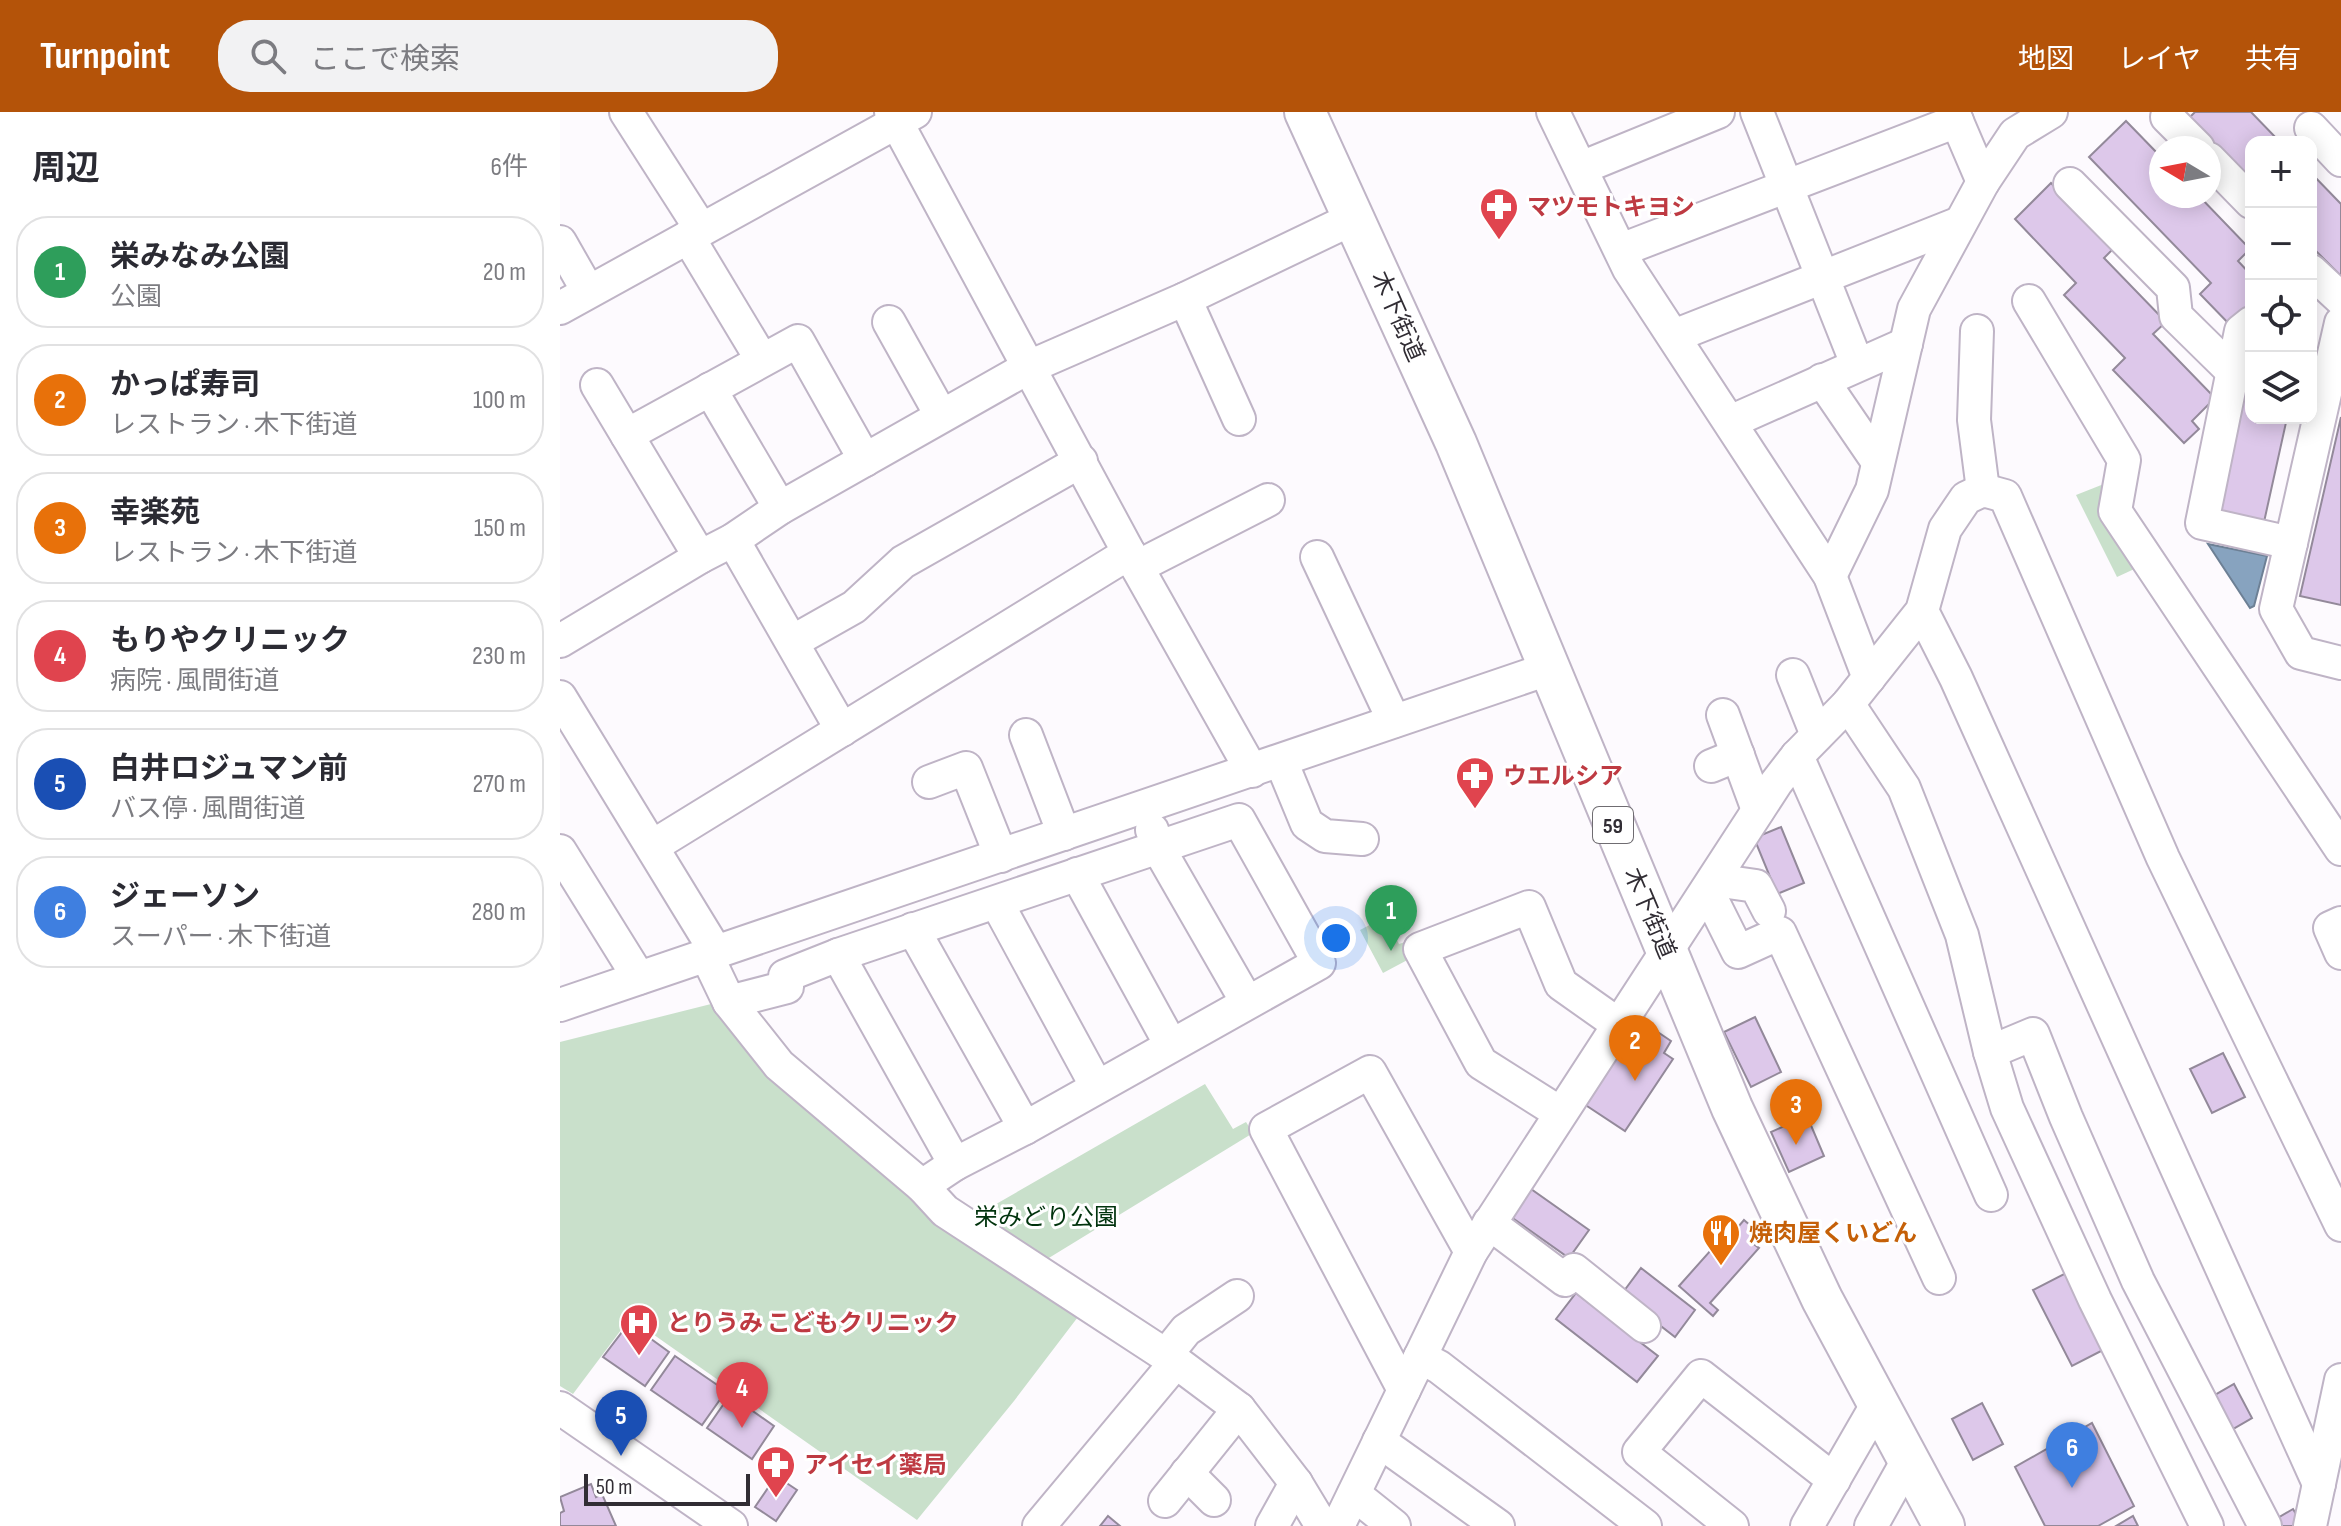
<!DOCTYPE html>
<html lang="ja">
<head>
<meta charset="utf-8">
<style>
  :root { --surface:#fff; --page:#f2f2f3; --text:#2b2b33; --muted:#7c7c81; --line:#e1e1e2; --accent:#b45309 }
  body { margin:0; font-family:"Sofia Sans Condensed","Noto Sans JP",sans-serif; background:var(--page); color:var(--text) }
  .controls { position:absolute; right:24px; top:24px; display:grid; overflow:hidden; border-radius:16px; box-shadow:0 4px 20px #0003 }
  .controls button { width:72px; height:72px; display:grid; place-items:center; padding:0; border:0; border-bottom:2px solid var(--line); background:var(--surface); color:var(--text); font:40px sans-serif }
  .compass { position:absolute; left:1589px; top:24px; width:72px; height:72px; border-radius:50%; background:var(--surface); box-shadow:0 4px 20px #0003; rotate:280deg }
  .scale { position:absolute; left:24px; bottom:20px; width:166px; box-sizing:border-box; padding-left:8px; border:4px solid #312d34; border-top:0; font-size:22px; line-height:28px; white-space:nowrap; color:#312d34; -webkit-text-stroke:6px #fff; paint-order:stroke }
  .you { position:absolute; left:776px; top:826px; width:28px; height:28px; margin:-20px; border:6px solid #fff; border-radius:50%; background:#1a73e8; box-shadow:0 0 0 12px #1a73e833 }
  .badge { display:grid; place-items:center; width:52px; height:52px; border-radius:50%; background:var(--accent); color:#fff; font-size:26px; font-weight:700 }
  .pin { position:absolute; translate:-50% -66px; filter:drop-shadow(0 2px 4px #0008) }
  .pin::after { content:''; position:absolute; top:42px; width:28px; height:24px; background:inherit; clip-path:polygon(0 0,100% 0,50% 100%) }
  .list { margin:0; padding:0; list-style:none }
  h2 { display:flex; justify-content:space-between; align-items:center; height:104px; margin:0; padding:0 32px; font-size:34px }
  h2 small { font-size:26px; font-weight:400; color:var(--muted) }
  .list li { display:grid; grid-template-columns:52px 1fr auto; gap:24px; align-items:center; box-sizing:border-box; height:112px; margin:0 16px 16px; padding:0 16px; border:2px solid var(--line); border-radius:32px }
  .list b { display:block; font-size:30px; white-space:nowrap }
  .list p { margin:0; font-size:26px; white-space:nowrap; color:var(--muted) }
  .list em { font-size:26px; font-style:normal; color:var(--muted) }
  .icon { flex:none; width:44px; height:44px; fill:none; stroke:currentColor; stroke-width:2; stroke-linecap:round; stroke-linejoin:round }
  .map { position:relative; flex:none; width:1781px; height:1414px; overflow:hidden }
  header { display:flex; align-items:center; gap:48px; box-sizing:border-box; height:112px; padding:0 40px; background:var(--accent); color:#fff }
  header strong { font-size:38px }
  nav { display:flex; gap:44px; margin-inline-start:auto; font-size:28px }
  .search { width:560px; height:72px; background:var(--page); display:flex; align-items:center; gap:20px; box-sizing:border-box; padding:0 28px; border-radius:32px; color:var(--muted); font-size:30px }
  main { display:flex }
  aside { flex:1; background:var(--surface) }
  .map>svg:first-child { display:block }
  .green { fill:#c9e0cb }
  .water { fill:#87a3bf; stroke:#6d8095; stroke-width:2 }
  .building { fill:#ddc8ea; stroke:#93899a; stroke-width:2 }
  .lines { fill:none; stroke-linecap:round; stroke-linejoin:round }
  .minor-casing { stroke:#bfb4c6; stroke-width:36 }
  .major-casing { stroke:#bfb4c6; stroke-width:44 }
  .minor { stroke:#fff; stroke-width:32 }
  .major { stroke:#fff; stroke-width:40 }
  .labels { text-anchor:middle; stroke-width:6; stroke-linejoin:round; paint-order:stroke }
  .shield { fill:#fff; stroke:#6f6c71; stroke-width:2 }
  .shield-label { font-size:22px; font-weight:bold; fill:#312d34 }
  .health-label { font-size:24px; font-weight:bold; fill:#be3a42; stroke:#fff; text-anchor:start }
  .street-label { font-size:24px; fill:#312d34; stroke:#fff }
  .park-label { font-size:24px; fill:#01330d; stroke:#fff }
  .food-label { font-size:24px; font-weight:bold; fill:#c56008; stroke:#fff; text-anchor:start }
</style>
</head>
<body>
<header>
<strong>Turnpoint</strong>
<div class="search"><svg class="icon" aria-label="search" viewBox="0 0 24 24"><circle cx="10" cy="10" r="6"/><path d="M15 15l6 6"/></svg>ここで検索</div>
<nav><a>地図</a><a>レイヤ</a><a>共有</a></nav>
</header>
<main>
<aside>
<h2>周辺<small>6件</small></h2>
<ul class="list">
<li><span class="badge" style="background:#2e9e5b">1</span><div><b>栄みなみ公園</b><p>公園</p></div><em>20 m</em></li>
<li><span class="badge" style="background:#e8710a">2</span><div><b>かっぱ寿司</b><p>レストラン · 木下街道</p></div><em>100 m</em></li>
<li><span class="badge" style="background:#e8710a">3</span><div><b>幸楽苑</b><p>レストラン · 木下街道</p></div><em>150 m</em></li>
<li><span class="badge" style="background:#e0444e">4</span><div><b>もりやクリニック</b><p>病院 · 風間街道</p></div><em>230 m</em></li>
<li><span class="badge" style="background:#1a4fb4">5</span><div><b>白井ロジュマン前</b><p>バス停 · 風間街道</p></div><em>270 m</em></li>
<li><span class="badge" style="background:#3f7fe0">6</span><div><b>ジェーソン</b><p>スーパー · 木下街道</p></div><em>280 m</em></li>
</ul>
</aside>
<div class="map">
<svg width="1781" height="1414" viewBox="0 0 1781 1414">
  <rect width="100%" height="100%" fill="#fdfafe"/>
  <g class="green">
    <polygon points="1554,368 1583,453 1557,465 1516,383"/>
    <polygon points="825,805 839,832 845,830 853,845 823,861 800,818"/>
    <polygon points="159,890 524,1197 454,1289 357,1408 70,1206 13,1282 0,1274 0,930"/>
    <polygon points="645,972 673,1017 686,1010 693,1021 479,1152 410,1107"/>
  </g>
  <polygon class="water" points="1648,432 1707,444 1694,494 1690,496"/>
  <g class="building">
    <polygon points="1635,0 1691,0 1720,30 1691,30 1691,74 1626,9"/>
    <polygon points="1566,9 1601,45 1601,84 1639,84 1690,137 1678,149 1691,163 1691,200 1674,217 1640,182 1651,171 1529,45"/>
    <polygon points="1751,61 1781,92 1781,164 1751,134"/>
    <polygon points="1491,71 1554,136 1544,146 1606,210 1593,222 1655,286 1632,309 1639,317 1624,331 1553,258 1565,246 1504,183 1516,171 1455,107"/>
    <polygon points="1691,244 1691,306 1727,306 1704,410 1656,399"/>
    <polygon points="1781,305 1781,493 1740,484"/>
    <polygon points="1221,715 1244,771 1217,782 1194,726"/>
    <polygon points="1195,905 1221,960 1191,975 1164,920"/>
    <polygon points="1080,908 1111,929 1104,941 1113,947 1065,1019 1024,992"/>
    <polygon points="1663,941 1685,985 1652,1001 1630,957"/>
    <polygon points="1247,1004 1264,1044 1229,1060 1211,1020"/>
    <polygon points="964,1072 1029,1118 1009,1146 944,1100"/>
    <polygon points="1184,1108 1199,1121 1191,1130 1199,1136 1150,1191 1158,1198 1153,1204 1119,1174 1175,1111 1179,1114"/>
    <polygon points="1081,1156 1135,1198 1115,1225 1061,1183"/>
    <polygon points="1506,1161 1545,1237 1512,1254 1473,1178"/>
    <polygon points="1016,1181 1098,1244 1077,1270 996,1207"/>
    <polygon points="69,1211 109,1240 85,1274 43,1245"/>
    <polygon points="115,1244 166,1279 142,1313 91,1278"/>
    <polygon points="1674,1272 1692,1306 1673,1317 1655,1283"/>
    <polygon points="170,1283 214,1314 192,1347 147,1316"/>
    <polygon points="1422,1291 1443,1332 1413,1348 1392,1307"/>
    <polygon points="1532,1311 1574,1394 1538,1414 1485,1414 1455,1355"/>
    <polygon points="216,1364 237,1378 216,1409 195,1395"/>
    <polygon points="31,1372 36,1385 42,1382 56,1414 0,1414 0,1401 4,1399 0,1385"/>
    <polygon points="1733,1397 1743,1414 1713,1414 1711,1410"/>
    <polygon points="548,1404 560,1414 540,1414"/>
    <polygon points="1573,1404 1578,1414 1556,1414"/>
  </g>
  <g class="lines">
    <g class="minor-casing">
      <g id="minor">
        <polyline points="66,0 141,117"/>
        <polyline points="331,0 569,441 692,659"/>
        <polyline points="993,0 1069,157 1270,464 1309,566"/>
        <polyline points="1197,0 1297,252"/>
        <polyline points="1393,0 1423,70"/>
        <polyline points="1607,5 1638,36"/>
        <polyline points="1751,16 1781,48"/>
        <polyline points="1649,47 1691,90"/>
        <polyline points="1021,56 1158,0"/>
        <polyline points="1510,72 1613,176 1616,204 1672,259"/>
        <polyline points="128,125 202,248"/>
        <polyline points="0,130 28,179"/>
        <polyline points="1061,138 1397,9"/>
        <polyline points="1751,159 1781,187"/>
        <polyline points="625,187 679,307"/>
        <polyline points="1469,189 1564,348 1555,399 1781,737"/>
        <polyline points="0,196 355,0"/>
        <polyline points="329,210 381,303"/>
        <polyline points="1691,211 1681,219 1642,411 1731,431"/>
        <polyline points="1781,211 1716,497 1741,541 1781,551"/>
        <polyline points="1417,219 1414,308 1423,378"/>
        <polyline points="1114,224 1400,111"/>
        <polyline points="1262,268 1318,350"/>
        <polyline points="37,273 140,445"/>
        <polyline points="150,277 220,396"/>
        <polyline points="1170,310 1346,232"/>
        <polyline points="67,323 238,229 305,348"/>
        <polyline points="173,428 282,618"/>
        <polyline points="757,445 834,609"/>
        <polyline points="577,455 708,388"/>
        <polyline points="1270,464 1312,378 1354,197 1423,70 1455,22 1491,0"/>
        <polyline points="1362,499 1396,566 1759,1372"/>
        <polyline points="0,529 140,445 173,428 220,396 469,255 625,187 794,106"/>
        <polyline points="232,530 294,495 343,450 521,349"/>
        <polyline points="1233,563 1257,623"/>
        <polyline points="0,585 156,840"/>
        <polyline points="1288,592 1344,676 1402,823 1430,940 1447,996 1535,1188 1647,1414"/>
        <polyline points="1163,603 1198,698"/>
        <polyline points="466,623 504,722"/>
        <polyline points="1237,644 1431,1083"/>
        <polyline points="721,649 747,712 765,724 802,727"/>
        <polyline points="1151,654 1178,643"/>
        <polyline points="369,670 406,656 441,744"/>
        <polyline points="592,718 599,737 687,890"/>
        <polyline points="93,734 569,441"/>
        <polyline points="0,739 79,866"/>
        <polyline points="517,762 611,933"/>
        <polyline points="1154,768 1196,774 1209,799"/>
        <polyline points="1147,778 1178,840 1220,821 1379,1166"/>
        <polyline points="437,791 537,975"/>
        <polyline points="1781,811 1770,816 1781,841"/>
        <polyline points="353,817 465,1016"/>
        <polyline points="278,843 395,1052"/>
        <polyline points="147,844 169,890 219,953 362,1074 385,1099 616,1250 679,1297 736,1371 762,1414"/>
        <polyline points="169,890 227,875 225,864 278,843 679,708 759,851 465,1016 395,1052 362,1074"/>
        <polyline points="0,893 988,557"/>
        <polyline points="1430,940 1473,922 1506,1005 1578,1169 1705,1414"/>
        <polyline points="1000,1001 921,951 860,837 969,795 1001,872 1059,913"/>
        <polyline points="929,1111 1005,1168 1014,1158 1084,1214"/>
        <polyline points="606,1243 626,1218 677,1184"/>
        <polyline points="860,1245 879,1255 1085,1414"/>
        <polyline points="844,1278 706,1017 810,960 911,1140"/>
        <polyline points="0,1296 171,1414"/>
        <polyline points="819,1329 938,1414"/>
        <polyline points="627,1361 654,1388"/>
        <polyline points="794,1382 834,1414"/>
        <polyline points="605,1389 679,1297"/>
        <polyline points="479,1414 616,1250"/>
        <polyline points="712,1414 736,1371"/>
        <polyline points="778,1414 911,1140 1216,671 1237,644 1288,592 1362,499 1385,417 1406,386 1423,378 1445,384 1603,746 1781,1113"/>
        <polyline points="1172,1414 1079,1340 1141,1264 1274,1368"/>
        <polyline points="1247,1414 1318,1291"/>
        <polyline points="1311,1414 1348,1348"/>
        <polyline points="1750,1414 1781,1268"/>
      </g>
    </g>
    <g class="major-casing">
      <polyline id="major" points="745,0 896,331 1172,996 1262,1187 1384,1414"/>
    </g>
    <use href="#minor" class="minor"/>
    <use href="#major" class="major"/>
  </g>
  <defs>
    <g id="pharmacy-pin" transform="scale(2)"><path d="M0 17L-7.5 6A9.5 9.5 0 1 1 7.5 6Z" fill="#e0444e" stroke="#fff"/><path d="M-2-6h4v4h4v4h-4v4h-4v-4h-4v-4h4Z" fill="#fff"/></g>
    <g id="restaurant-pin" transform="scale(2)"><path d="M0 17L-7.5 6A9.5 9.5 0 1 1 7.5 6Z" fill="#e8710a" stroke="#fff"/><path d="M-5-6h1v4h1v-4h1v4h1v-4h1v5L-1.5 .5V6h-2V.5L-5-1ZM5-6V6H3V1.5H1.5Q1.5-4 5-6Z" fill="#fff"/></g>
    <g id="hospital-pin" transform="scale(2)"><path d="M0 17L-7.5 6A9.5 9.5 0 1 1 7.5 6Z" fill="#e0444e" stroke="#fff"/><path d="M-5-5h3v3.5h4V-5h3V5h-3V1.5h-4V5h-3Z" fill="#fff"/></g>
  </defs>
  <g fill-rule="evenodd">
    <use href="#pharmacy-pin" x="939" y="95"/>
    <use href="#pharmacy-pin" x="915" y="664"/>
    <use href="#restaurant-pin" x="1161" y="1121"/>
    <use href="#hospital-pin" x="79" y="1211"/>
    <use href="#pharmacy-pin" x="216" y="1353"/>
  </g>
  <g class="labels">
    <rect class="shield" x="1033" y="695" width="40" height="36" rx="6"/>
    <g class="shield-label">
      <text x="1053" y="721">59</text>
    </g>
    <g class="health-label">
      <text x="967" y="103">マツモトキヨシ</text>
      <text x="943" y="672">ウエルシア</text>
      <text x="107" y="1219">とりうみ こどもクリニック</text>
      <text x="244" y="1361">アイセイ薬局</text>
    </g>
    <g class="street-label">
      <text transform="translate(838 204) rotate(66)" y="8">木下街道</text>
      <text transform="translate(1090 801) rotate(67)" y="8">木下街道</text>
    </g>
    <g class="park-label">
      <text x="486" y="1113">栄みどり公園</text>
    </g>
    <g class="food-label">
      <text x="1189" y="1129">焼肉屋くいどん</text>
    </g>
  </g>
</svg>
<div class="controls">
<button>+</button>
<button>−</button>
<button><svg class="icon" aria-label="locate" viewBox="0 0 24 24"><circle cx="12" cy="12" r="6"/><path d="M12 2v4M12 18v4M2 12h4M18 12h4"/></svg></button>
<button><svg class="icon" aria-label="layers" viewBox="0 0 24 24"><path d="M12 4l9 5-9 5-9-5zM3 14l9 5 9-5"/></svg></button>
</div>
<svg class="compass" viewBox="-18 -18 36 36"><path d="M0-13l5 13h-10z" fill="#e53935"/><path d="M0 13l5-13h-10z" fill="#7c7c81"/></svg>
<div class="scale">50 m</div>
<div class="you"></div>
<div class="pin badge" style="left:831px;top:839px;background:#2e9e5b">1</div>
<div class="pin badge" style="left:1075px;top:969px;background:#e8710a">2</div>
<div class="pin badge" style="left:1236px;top:1033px;background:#e8710a">3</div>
<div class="pin badge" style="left:182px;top:1316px;background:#e0444e">4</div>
<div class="pin badge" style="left:61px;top:1344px;background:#1a4fb4">5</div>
<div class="pin badge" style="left:1512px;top:1376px;background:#3f7fe0">6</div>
</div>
</main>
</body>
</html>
